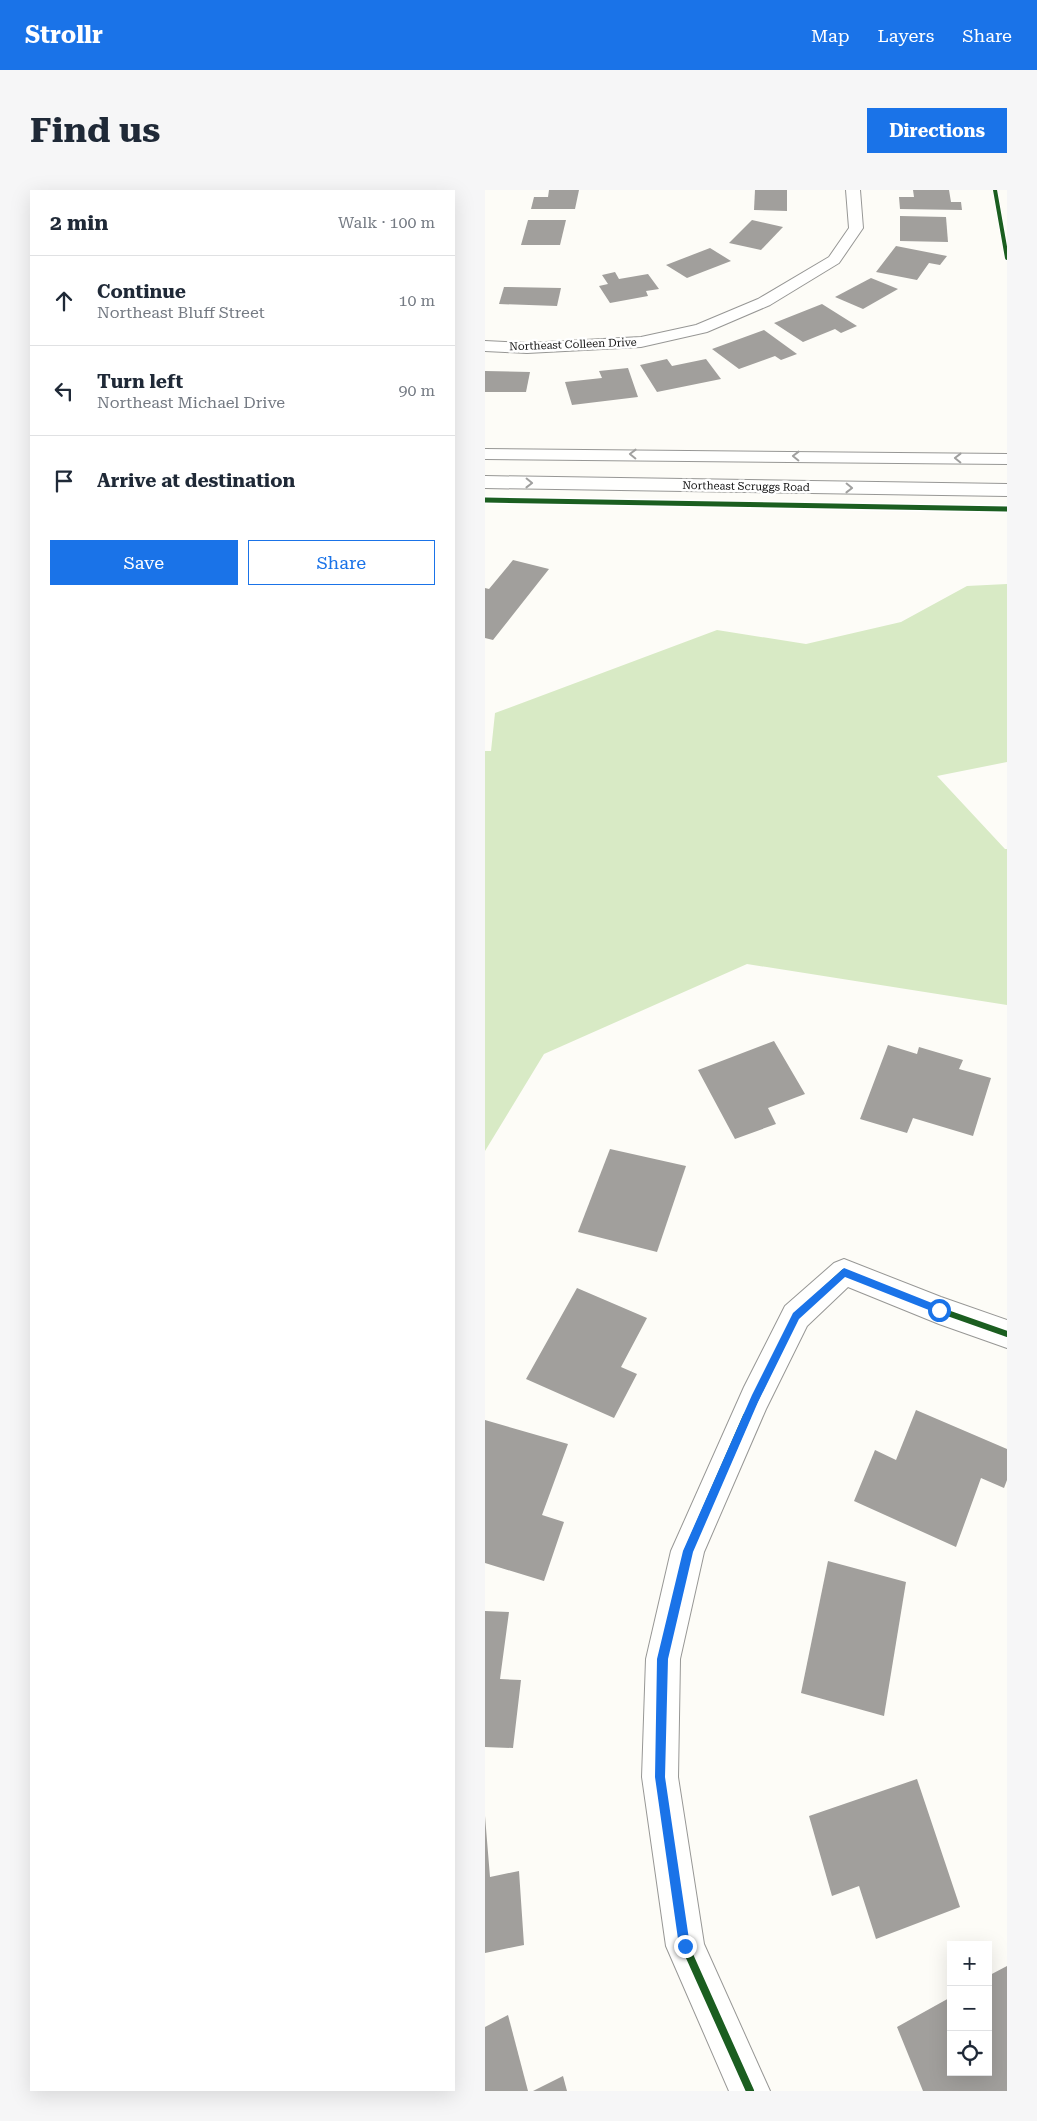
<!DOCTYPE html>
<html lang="en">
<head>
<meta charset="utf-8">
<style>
  :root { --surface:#fff; --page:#f6f6f7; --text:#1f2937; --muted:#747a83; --line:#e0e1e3; --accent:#1a73e8 }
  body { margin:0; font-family:"Roboto Serif",serif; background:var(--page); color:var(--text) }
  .controls { position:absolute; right:15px; bottom:15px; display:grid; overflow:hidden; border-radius:0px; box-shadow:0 5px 20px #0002 }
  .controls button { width:45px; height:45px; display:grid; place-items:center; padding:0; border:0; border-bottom:1px solid var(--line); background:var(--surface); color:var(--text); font:25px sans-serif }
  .stop { position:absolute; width:15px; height:15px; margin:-11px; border:4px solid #1a73e8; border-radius:50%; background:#fff }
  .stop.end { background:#1a73e8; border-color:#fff; box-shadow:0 1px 5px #0008 }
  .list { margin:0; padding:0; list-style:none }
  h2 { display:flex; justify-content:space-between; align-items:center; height:65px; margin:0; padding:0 20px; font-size:21px }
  h2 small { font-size:16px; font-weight:400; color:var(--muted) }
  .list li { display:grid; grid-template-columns:32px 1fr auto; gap:15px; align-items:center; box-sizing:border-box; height:90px; padding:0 20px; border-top:1px solid var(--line) }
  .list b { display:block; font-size:19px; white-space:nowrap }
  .list p { margin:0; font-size:16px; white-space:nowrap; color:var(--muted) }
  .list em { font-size:16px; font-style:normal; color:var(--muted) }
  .actions { display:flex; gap:10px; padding:15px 20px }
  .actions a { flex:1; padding:11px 0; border:1px solid var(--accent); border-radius:0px; text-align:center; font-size:18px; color:var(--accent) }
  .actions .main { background:var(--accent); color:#fff }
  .icon { flex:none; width:28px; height:28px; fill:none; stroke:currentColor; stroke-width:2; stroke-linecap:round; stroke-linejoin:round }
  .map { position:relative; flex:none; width:522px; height:1901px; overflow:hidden; border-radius:0px }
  header { display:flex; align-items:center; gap:30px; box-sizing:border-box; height:70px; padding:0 25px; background:var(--accent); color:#fff }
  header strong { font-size:24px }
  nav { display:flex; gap:28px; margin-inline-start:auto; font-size:18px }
  .intro { display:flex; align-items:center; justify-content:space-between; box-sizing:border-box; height:120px; padding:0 30px }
  h1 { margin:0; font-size:35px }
  .button { padding:12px 22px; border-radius:0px; background:var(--accent); color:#fff; font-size:18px; font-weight:700 }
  main { display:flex; gap:30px; padding:0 30px }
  aside { flex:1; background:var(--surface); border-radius:0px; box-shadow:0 5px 20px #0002 }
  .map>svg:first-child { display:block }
  .forest { fill:#d8eac5 }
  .building { fill:#a19f9c }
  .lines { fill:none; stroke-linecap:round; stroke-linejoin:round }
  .minor-casing { stroke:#979795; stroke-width:2 }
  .tertiary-casing { stroke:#979795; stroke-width:2 }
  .minor { fill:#fffffe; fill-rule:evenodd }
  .tertiary { fill:#fffffe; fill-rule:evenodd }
  .cycleway-far3-casing { stroke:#fff; stroke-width:5.5 }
  .cycleway-far2-casing { stroke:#fff; stroke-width:8 }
  .cycleway-far1-casing { stroke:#fff; stroke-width:9 }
  .cycleway-casing { stroke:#fff; stroke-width:11 }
  .cycleway-far3 { stroke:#1b5e20; stroke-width:4 }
  .cycleway-far2 { stroke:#1b5e20; stroke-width:5 }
  .cycleway-far1 { stroke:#1b5e20; stroke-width:6 }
  .cycleway { stroke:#1b5e20; stroke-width:8 }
  .oneway { stroke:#a0a09f }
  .route { fill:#1a73e8 }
  .labels { text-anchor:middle; stroke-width:5; stroke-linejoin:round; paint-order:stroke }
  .far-street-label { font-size:11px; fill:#111; stroke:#fff }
</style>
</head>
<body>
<header>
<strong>Strollr</strong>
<nav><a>Map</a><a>Layers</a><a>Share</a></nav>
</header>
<div class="intro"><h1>Find us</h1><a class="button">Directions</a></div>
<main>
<aside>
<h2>2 min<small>Walk · 100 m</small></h2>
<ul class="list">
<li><svg class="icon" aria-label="ahead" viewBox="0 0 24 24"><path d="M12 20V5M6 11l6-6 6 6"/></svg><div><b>Continue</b><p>Northeast Bluff Street</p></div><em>10 m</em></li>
<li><svg class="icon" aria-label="left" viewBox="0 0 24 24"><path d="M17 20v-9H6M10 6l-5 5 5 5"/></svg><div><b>Turn left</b><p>Northeast Michael Drive</p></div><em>90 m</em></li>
<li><svg class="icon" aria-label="arrive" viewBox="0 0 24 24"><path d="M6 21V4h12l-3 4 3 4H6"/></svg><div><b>Arrive at destination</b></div></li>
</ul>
<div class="actions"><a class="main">Save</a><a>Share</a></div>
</aside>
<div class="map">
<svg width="522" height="1901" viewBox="0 0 522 1901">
  <rect width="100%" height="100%" fill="#fdfcf7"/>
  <polygon class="forest" points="522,394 522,572 452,586 520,659 522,659 522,815 262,774 59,864 0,961 0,561 6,561 10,523 232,440 321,454 416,432 482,396"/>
  <g class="building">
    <polygon points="64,0 94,0 90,19 46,19 49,7 63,7"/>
    <polygon points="270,0 302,0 302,21 269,20"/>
    <polygon points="428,0 464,0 466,12 476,12 477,20 415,19 414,7 429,7"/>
    <polygon points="415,26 461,27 463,52 415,51"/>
    <polygon points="43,30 81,30 75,55 36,55"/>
    <polygon points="267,30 298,37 276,60 244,53"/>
    <polygon points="411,56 462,66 455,75 444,73 432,90 391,82"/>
    <polygon points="225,58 246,71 202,88 181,75"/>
    <polygon points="130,82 134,89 163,84 174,99 161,101 163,106 125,113 114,96 123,94 117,85"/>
    <polygon points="386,88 413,99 378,119 350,107"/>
    <polygon points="19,97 76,98 72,116 14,114"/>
    <polygon points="337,114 372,136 356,143 350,139 318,152 289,133"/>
    <polygon points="279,140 312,164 296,170 290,166 254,179 227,159"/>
    <polygon points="182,169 187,176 221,169 236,189 172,202 155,175"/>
    <polygon points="143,178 153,207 87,215 80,192 117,188 114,181"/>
    <polygon points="0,181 45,182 41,202 0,202"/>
    <polygon points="28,370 64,379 8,450 0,448 0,398 4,399"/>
    <polygon points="289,851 320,904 283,918 291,934 250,949 213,880"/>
    <polygon points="403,855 432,864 434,857 478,870 474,879 506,888 488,946 428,928 422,943 375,929"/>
    <polygon points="125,959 201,976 172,1062 93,1042"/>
    <polygon points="92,1098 162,1128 136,1177 152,1184 129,1228 41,1189"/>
    <polygon points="431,1220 522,1259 522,1290 519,1298 496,1288 471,1357 369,1311 390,1260 411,1270"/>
    <polygon points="0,1230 83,1254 57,1325 79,1332 59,1391 0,1373"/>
    <polygon points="343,1371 421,1392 399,1526 316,1503"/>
    <polygon points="0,1421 24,1422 15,1489 36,1490 28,1558 0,1557"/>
    <polygon points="432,1589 475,1717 391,1749 374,1696 347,1706 324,1626"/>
    <polygon points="0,1626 5,1687 34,1681 39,1755 0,1763"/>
    <polygon points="522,1776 522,1901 438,1901 412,1837 466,1807 466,1882 503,1882 503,1786"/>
    <polygon points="23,1825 43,1901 0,1901 0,1837"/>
    <polygon points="78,1886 82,1901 48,1901"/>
  </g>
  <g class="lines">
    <g class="minor-casing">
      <g id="minor">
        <polygon points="361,0 375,0 378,38 354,73 285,115 222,142 156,157 42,163 0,161 0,151 42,153 156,147 211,135 273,109 344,67 364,38"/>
        <polygon points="359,1069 456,1107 522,1130 522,1158 454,1134 363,1097 322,1136 281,1219 219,1362 195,1469 193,1587 219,1754 285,1901 244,1901 181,1756 157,1587 161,1469 186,1361 259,1197 300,1116 349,1073"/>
      </g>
    </g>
    <g class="tertiary-casing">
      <g id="tertiary">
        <polygon points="0,259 522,264 522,274 0,269"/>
        <polygon points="0,286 522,294 522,306 0,298"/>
      </g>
    </g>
    <use href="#minor" class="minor"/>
    <use href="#tertiary" class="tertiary"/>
    <g class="cycleway-far3-casing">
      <polyline id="cycleway-far3" points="510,0 522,68"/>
    </g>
    <g class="cycleway-far2-casing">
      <polyline id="cycleway-far2" points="0,310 522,319"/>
    </g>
    <g class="cycleway-far1-casing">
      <polyline id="cycleway-far1" points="262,1227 311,1126 359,1082 454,1120 522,1144"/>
    </g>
    <g class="cycleway-casing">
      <polyline id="cycleway" points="262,1226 203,1361 178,1469 175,1587 200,1756 265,1901"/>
    </g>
    <use href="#cycleway-far3" class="cycleway-far3"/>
    <use href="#cycleway-far2" class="cycleway-far2"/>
    <use href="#cycleway-far1" class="cycleway-far1"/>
    <use href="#cycleway" class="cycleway"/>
  </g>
  <defs><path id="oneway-chevron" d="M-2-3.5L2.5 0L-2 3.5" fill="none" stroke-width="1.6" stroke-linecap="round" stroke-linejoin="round" transform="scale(1.25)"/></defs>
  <g class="oneway">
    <use href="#oneway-chevron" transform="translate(148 264) rotate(-179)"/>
    <use href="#oneway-chevron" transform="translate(311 266) rotate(-179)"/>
    <use href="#oneway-chevron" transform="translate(473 268) rotate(-179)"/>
    <use href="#oneway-chevron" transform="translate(44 293) rotate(1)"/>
    <use href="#oneway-chevron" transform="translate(364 298) rotate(1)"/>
  </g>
  <polygon class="route" points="359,1078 457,1117 458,1120 454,1124 360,1087 314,1129 273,1212 208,1362 183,1469 180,1587 205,1756 204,1760 200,1762 196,1760 194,1756 170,1587 172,1469 198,1361 267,1205 308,1123"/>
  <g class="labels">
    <g class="far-street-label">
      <text transform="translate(88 154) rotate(-2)" y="4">Northeast Colleen Drive</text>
      <text transform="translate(261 296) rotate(1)" y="4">Northeast Scruggs Road</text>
    </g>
  </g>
</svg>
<div class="controls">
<button>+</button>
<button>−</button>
<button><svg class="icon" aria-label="locate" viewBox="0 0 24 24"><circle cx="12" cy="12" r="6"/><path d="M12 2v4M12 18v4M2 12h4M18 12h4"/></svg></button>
</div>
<div class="stop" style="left:454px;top:1120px"></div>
<div class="stop end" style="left:200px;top:1756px"></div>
</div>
</main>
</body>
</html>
